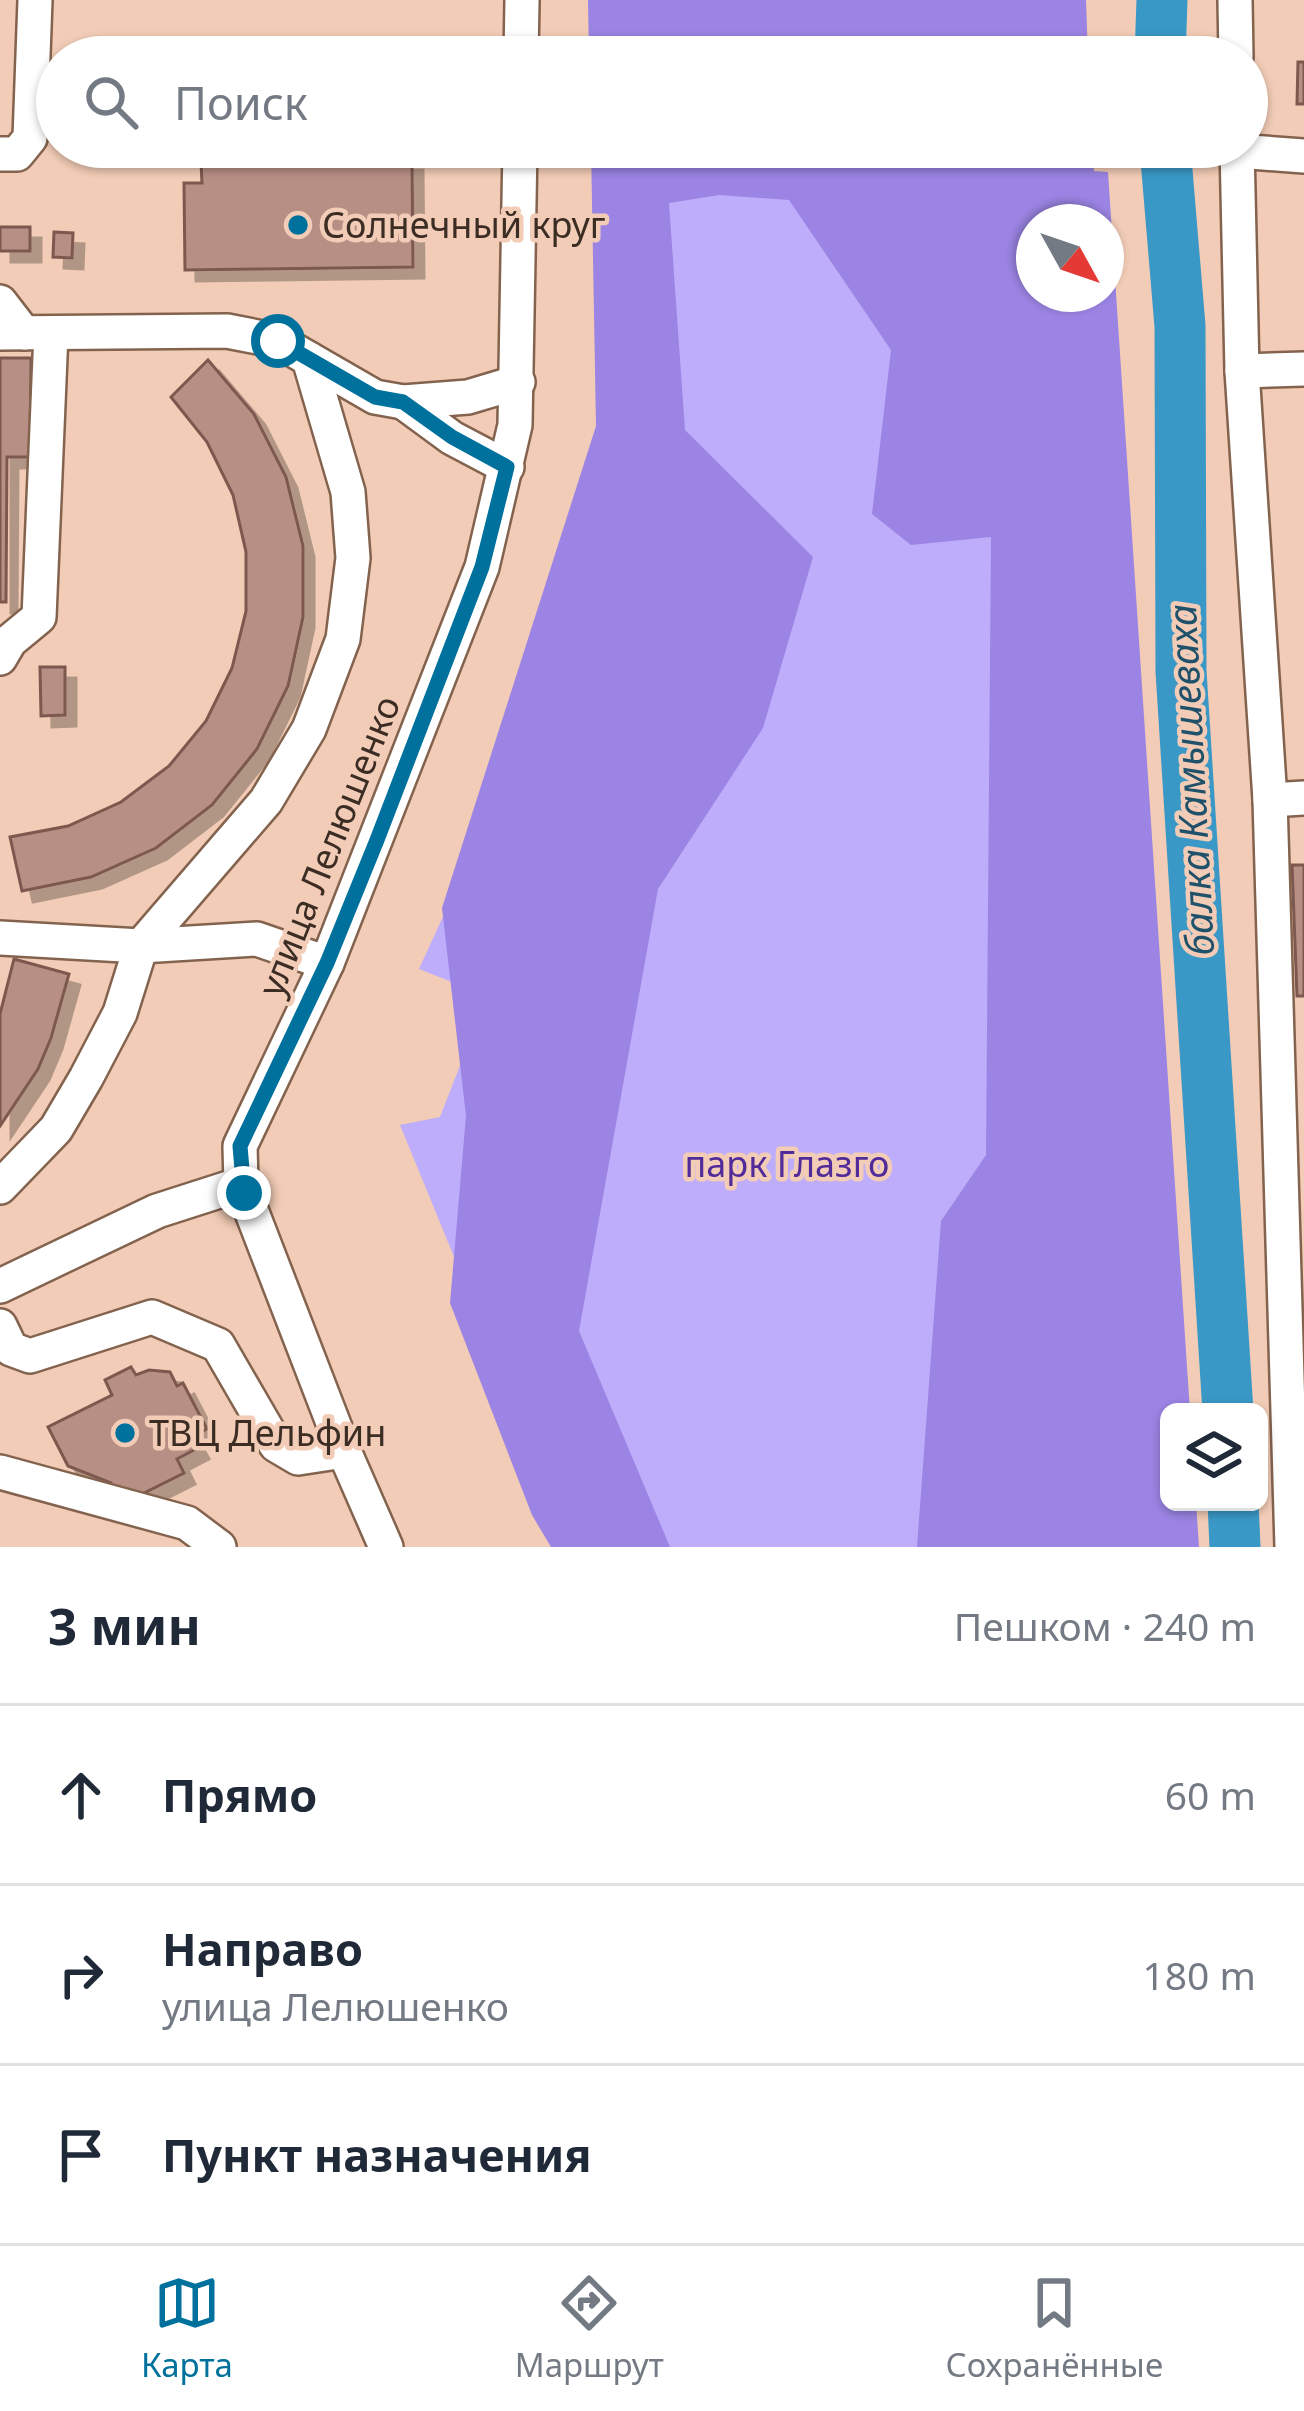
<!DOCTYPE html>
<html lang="ru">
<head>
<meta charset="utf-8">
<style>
  :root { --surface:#fff; --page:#f2f2f3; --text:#1f2937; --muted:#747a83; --line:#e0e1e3; --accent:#00719c }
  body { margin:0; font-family:"Noto Sans",sans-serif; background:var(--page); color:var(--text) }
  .controls { position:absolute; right:36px; bottom:36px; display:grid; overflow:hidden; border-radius:18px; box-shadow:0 3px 9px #0004 }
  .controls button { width:108px; height:108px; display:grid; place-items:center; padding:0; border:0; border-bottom:3px solid var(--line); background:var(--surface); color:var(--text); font:60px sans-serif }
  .compass { position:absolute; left:1016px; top:204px; width:108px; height:108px; border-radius:50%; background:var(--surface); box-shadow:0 3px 9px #0004; rotate:130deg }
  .stop { position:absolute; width:36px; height:36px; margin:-27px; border:9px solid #00719c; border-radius:50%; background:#fff }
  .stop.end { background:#00719c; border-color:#fff; box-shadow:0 3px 12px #0008 }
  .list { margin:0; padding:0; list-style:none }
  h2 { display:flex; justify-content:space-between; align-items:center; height:156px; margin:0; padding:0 48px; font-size:51px }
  h2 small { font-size:39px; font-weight:400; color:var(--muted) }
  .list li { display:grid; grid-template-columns:78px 1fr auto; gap:36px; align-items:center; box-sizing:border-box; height:180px; padding:0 48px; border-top:3px solid var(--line) }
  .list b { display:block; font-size:45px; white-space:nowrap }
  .list p { margin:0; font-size:39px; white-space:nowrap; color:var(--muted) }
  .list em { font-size:39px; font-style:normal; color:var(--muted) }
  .icon { flex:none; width:66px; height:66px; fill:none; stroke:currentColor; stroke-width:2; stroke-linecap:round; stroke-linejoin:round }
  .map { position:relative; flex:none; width:1304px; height:1547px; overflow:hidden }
  .search { position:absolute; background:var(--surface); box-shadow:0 3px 9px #0004; left:36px; right:36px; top:36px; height:132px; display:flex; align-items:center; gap:30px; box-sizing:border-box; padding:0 42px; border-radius:66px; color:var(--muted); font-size:45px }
  .sheet { height:696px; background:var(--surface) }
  nav { display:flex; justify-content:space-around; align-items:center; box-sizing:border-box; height:168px; border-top:3px solid var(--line); background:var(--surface); font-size:33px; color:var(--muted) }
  nav a { display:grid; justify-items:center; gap:6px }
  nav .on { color:var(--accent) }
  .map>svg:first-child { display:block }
  .green { fill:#bdadfa }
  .forest { fill:#9b84e3; fill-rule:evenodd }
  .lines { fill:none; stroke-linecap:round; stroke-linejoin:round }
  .river { stroke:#3a98c6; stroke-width:51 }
  .building { fill:#b88f85; stroke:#7d584f; stroke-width:3; filter:url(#shadow) }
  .minor-casing { stroke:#83634e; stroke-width:38 }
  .minor { stroke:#fff; stroke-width:33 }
  .route { stroke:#00719c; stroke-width:15 }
  .poi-dot { fill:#00719c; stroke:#f2ccb6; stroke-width:4.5 }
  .labels { text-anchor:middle; stroke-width:9; stroke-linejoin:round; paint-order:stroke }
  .poi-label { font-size:36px; fill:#3b2c24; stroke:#f2ccb6; text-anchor:start }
  .street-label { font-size:36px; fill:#3b2c24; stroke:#f2ccb6 }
  .park-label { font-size:36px; fill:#522b9a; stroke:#f2ccb6 }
  .water-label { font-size:39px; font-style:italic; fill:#1f516a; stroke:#f2ccb6 }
</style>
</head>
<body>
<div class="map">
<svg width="1304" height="1547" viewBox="0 0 1304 1547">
  <defs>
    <filter id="shadow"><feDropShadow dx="11" dy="11" stdDeviation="0" flood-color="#0004"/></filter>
  </defs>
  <rect width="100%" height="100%" fill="#f2ccb6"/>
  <polygon class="green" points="643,147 1034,222 1034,294 1152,1547 573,1547 400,1125 440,1117 487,996 419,969 641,484"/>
  <g class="forest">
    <polygon points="588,0 1086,0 1088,57 589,57"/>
    <path d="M591,147H1093L1094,171L1108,172L1190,1412H1169V1502H1196L1199,1547H917L941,1221L986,1155L991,537L911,545L872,514L891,350L789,200L719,195L669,203L685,430L813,557L763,728L658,889L579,1331L670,1547H551L532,1515L450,1303L466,1116L442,908L596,426ZM1034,222H1106V294H1034Z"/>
  </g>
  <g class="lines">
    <g class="river">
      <polyline points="1160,57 1162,0"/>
      <polyline points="1165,147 1180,326 1181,671 1228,1412"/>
      <polyline points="1233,1502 1235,1547"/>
    </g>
  </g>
  <g class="building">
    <polygon points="1298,62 1304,62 1304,104 1297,104"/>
    <polygon points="412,159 413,267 185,270 184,183 202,183 201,162"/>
    <rect x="0" y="227" width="30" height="24"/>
    <polygon points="54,232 73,233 72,258 53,257"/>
    <polygon points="0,358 31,358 30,457 7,457 6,602 0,602"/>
    <polygon points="208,360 254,414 286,477 303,546 303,617 288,686 257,749 212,805 156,848 91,877 22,891 10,837 68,826 121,802 169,766 206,721 232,668 246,611 246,552 233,495 207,442 171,397"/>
    <polygon points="40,667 65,667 65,715 41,716"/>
    <polygon points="1292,865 1304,865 1304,996 1297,996"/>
    <polygon points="14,959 69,974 51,1038 38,1069 0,1126 0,1014"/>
    <polygon points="131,1367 136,1375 149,1370 170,1372 177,1386 183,1383 207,1429 192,1437 198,1448 177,1459 184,1473 132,1499 115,1493 111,1483 68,1466 48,1427 112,1395 105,1380"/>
  </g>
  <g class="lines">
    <g class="minor-casing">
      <g id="minor">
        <polyline points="1235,0 1236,57"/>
        <polyline points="521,57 522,0"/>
        <polyline points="1237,147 1242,371 1270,800 1292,1547"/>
        <polyline points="1237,151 1304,156"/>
        <polyline points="0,154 17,154 30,138 35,0"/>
        <polyline points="0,302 24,333"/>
        <polyline points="0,333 227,331 278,341 375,397 403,402 468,397 518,382"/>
        <polyline points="1242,371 1304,369"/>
        <polyline points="403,402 452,438 507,467"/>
        <polyline points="0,658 10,641 39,617 51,333"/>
        <polyline points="1270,800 1304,798"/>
        <polyline points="0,938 141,946 257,939 327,963"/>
        <polyline points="0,1187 56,1129 86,1078 120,1013 141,946 266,801 309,729 343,639 353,558 348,492 309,359"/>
        <polyline points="0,1286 157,1211 241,1184"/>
        <polyline points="0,1326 11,1349 30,1356 152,1317 218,1345 276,1445 298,1458 344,1451"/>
        <polyline points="0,1472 187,1523 219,1547"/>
        <polyline points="386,1547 344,1451 241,1184 240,1146 327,963 482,567 515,425 520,147"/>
      </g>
    </g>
    <use href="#minor" class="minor"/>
  </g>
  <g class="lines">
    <polyline class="route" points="244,1193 240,1146 327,963 377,840 482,567 507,467 452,437 403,402 375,397 278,341"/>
  </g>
  <g class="poi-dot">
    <circle cx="298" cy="225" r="12"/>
    <circle cx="125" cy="1433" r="12"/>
  </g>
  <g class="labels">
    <g class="poi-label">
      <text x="322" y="238">Солнечный круг</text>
      <text x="149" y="1446">ТВЦ Дельфин</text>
    </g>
    <g class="street-label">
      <text transform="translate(329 846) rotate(-68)" y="13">улица Лелюшенко</text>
    </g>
    <g class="park-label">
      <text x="787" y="1177">парк Глазго</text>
    </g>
    <g class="water-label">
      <text transform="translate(1191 780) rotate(-93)" y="14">балка Камышеваха</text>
    </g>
  </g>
</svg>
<div class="controls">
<button><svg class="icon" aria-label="layers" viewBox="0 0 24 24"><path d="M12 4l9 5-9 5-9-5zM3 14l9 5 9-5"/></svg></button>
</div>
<svg class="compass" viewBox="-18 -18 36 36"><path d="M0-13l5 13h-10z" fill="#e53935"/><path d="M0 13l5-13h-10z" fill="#747a83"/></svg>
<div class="stop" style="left:278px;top:341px"></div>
<div class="stop end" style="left:244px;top:1193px"></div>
<div class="search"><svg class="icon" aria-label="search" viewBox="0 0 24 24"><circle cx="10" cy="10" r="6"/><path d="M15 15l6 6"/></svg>Поиск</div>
</div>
<section class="sheet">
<h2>3 мин<small>Пешком · 240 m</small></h2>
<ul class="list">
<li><svg class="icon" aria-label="ahead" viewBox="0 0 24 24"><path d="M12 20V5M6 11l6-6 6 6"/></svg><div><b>Прямо</b></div><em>60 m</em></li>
<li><svg class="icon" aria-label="right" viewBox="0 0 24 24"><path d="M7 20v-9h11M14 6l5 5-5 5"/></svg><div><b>Направо</b><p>улица Лелюшенко</p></div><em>180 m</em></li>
<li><svg class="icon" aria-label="arrive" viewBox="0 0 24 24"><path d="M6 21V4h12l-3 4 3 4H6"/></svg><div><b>Пункт назначения</b></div></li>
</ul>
</section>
<nav>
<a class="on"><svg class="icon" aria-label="map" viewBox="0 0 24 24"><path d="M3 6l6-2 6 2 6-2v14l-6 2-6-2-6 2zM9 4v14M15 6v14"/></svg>Карта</a>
<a><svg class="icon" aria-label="directions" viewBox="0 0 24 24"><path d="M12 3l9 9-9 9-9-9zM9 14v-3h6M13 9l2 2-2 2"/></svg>Маршрут</a>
<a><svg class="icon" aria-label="saved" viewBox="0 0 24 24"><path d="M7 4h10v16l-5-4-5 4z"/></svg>Сохранённые</a>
</nav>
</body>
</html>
